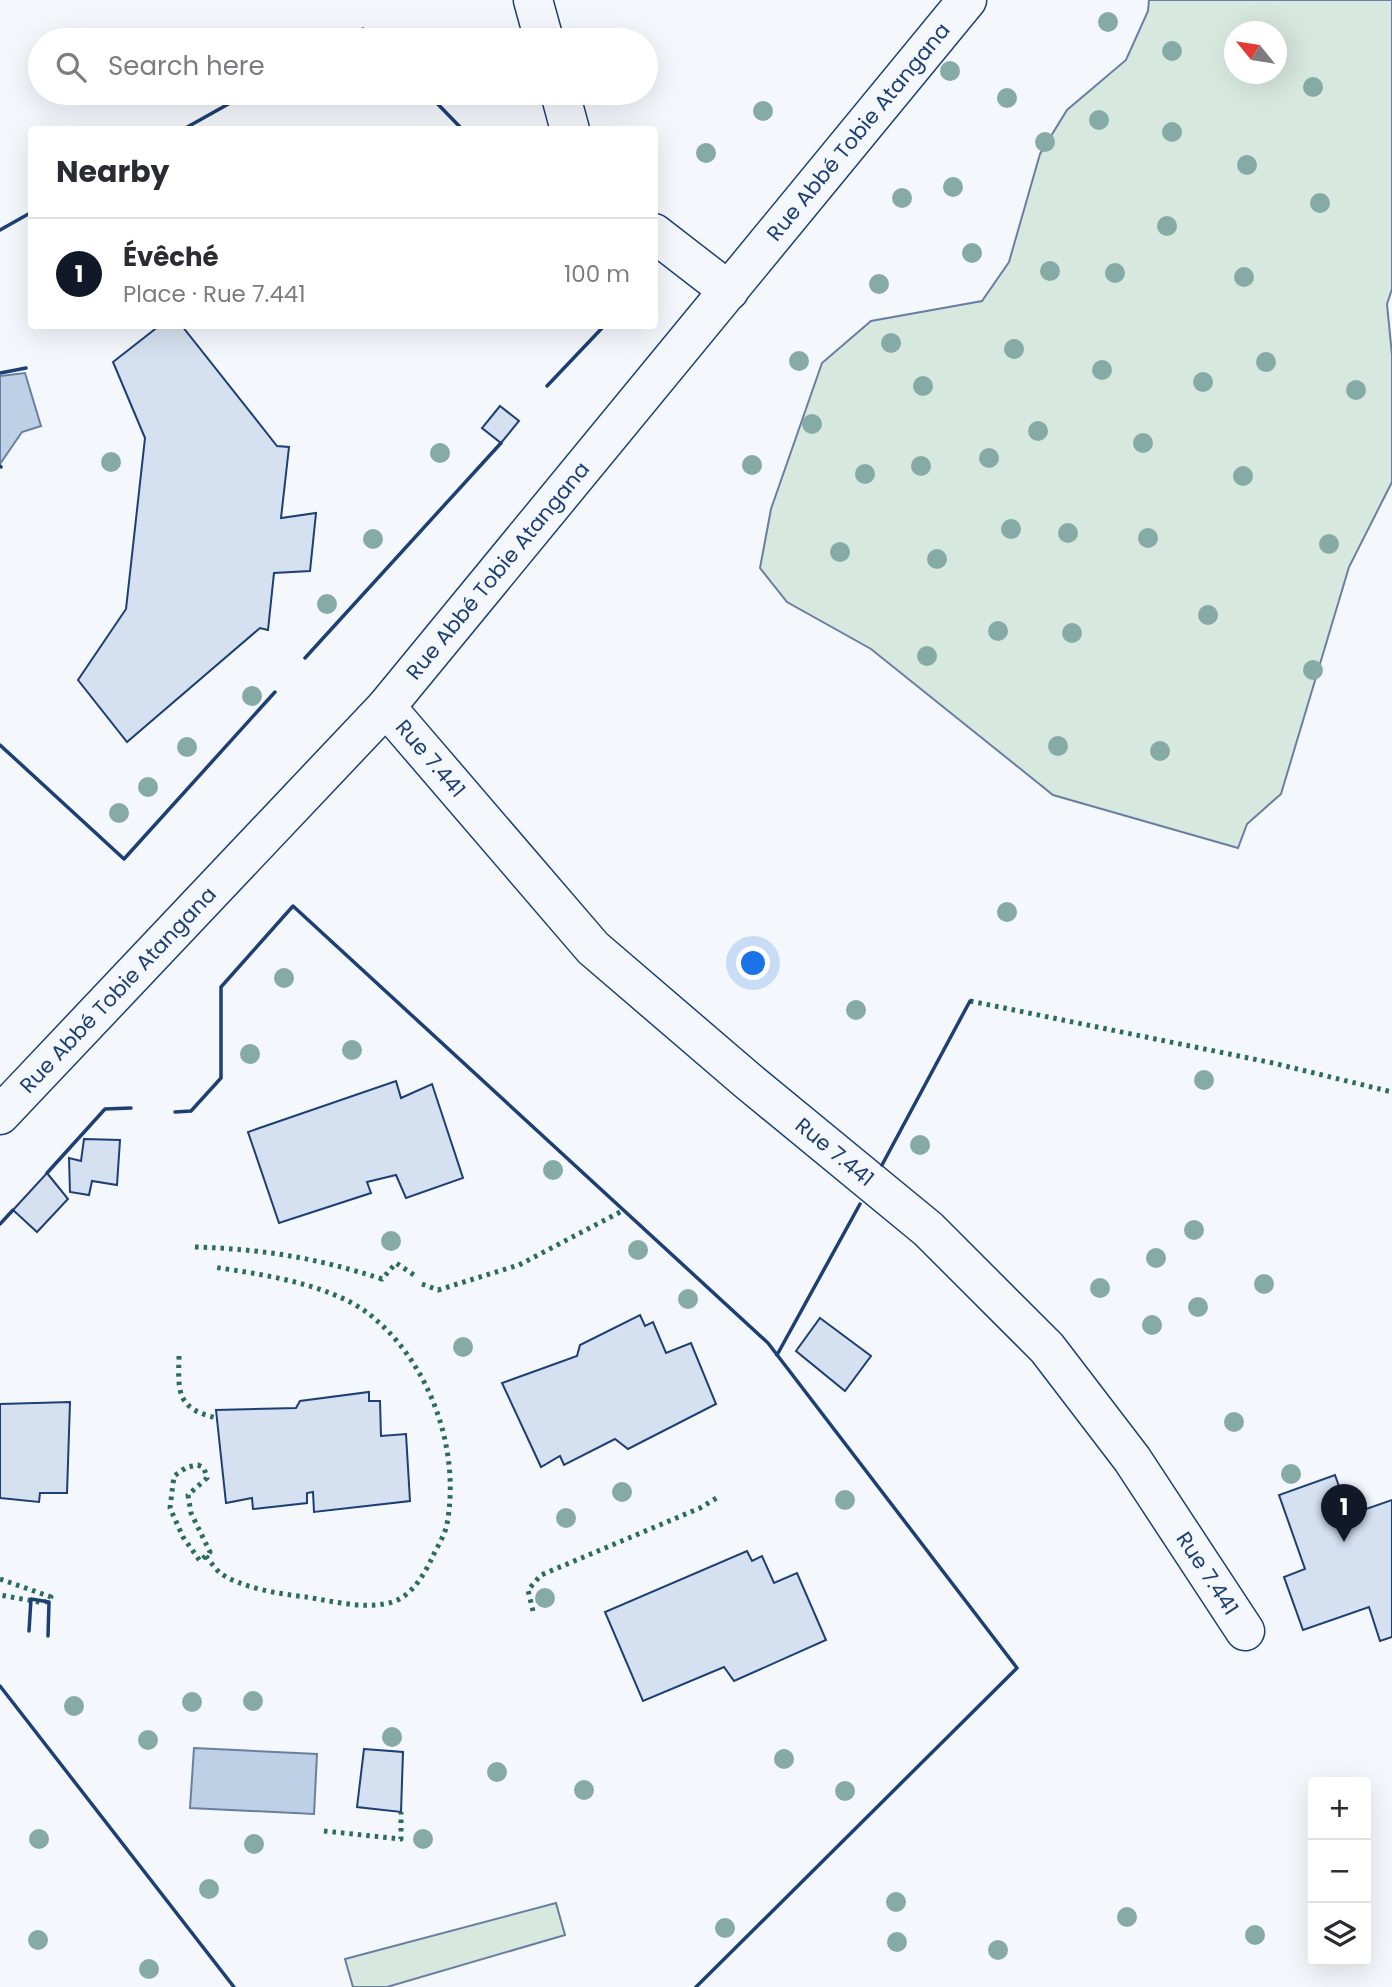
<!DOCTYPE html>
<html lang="en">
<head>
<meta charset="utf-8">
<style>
  :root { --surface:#fff; --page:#f2f2f3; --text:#2b2b33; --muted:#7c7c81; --line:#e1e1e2; --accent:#111827 }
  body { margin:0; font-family:Poppins,sans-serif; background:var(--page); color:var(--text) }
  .controls { position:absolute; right:21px; bottom:21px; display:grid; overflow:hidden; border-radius:7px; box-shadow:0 7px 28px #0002 }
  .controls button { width:63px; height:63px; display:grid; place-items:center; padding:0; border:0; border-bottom:2px solid var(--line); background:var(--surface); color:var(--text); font:35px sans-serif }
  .compass { position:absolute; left:1224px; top:21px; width:63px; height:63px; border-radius:50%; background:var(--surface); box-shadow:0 7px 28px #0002; rotate:300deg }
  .you { position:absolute; left:754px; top:964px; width:24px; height:24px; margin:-18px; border:5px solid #fff; border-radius:50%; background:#1a73e8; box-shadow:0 0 0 10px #1a73e833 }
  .badge { display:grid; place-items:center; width:46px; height:46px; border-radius:50%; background:var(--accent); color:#fff; font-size:23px; font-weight:700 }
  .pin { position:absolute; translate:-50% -58px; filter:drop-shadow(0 2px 4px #0008) }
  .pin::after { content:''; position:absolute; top:37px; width:24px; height:21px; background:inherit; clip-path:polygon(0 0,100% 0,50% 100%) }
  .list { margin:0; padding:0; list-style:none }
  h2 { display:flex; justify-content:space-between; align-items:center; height:91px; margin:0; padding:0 28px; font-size:30px }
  h2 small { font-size:23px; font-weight:400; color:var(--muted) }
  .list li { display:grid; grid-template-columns:46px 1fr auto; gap:21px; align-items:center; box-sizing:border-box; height:112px; padding:0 28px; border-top:2px solid var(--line) }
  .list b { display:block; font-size:26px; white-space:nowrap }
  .list p { margin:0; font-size:23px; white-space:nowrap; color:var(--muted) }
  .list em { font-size:23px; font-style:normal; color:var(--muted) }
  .icon { flex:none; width:38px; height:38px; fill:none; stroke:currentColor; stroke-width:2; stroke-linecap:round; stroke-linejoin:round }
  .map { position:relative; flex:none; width:1392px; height:1987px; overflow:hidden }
  .search { position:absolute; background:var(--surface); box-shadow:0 7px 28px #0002; left:28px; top:28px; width:630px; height:77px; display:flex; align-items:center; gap:18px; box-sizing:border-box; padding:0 24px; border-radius:38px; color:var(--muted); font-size:26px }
  .panel { position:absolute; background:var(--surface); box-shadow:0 7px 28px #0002; left:28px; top:126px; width:630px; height:203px; border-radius:7px }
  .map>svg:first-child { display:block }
  .green { fill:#d7e8df; stroke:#687fa3; stroke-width:2; fill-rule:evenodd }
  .water { fill:#bed0e5; stroke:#687fa3; stroke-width:2 }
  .building { fill:#d5e0f0; stroke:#1d3f73; stroke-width:2 }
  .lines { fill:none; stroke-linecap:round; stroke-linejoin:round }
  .street-casing { stroke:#1d3f73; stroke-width:41 }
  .primary-casing { stroke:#1d3f73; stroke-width:41 }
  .street { stroke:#f4f7fb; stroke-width:38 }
  .primary { stroke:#f4f7fb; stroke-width:38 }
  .hedge { stroke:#2c6c60; stroke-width:5; stroke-dasharray:3.5 5; stroke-linecap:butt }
  .wall { stroke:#1d3f73; stroke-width:3.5 }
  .tree { fill:#86aba6 }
  .labels { text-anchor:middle; stroke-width:5; stroke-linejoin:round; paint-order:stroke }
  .street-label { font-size:21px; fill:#1d3f73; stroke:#f4f7fb }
</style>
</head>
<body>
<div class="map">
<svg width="1392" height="1987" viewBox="0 0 1392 1987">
  <rect width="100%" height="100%" fill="#f4f7fb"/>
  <g class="green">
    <path d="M1149,0H1392V289L1387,304L1392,355V482L1349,567L1281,794L1247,824L1238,848L1053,795L871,649L787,602L760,568L771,509L822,363L871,321L982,301L1009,262L1040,154L1067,110L1126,60L1148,11ZM1234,32H1276V74H1234Z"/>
    <polygon points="556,1903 565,1935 387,1987 353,1987 345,1959"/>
  </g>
  <g class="water">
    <polygon points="25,373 41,426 22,432 0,464 0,376"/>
    <polygon points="194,1748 317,1754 314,1814 190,1808"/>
  </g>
  <g class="building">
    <polygon points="159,326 182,326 277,446 289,447 281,518 316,513 310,571 274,573 268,630 260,628 127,742 78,680 126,609 145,438 113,362"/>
    <polygon points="500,406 519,421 501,443 482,428"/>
    <polygon points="396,1081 401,1098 432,1084 463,1178 406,1198 396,1175 367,1182 371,1193 279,1223 248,1132"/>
    <polygon points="84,1139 120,1140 117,1185 92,1181 89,1195 70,1192 69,1158 81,1161"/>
    <polygon points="47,1173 68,1199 37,1232 13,1210"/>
    <polygon points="640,1315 645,1326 653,1322 666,1353 691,1343 716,1404 628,1449 615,1439 564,1465 560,1456 541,1467 502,1383 577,1356 580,1345"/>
    <polygon points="820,1318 871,1356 845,1391 796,1351"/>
    <polygon points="369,1392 369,1401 380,1401 381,1436 406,1434 410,1501 314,1512 313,1492 307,1493 307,1503 253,1509 252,1498 226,1503 216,1410 296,1408 300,1401"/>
    <polygon points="70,1402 67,1493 40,1493 39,1502 0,1498 0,1404"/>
    <polygon points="1335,1475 1349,1515 1392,1500 1392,1637 1380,1641 1369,1607 1303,1630 1284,1577 1305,1569 1279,1495"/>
    <polygon points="747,1551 752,1561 762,1556 774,1583 797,1573 826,1640 734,1681 724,1667 643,1701 605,1612"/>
    <polygon points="364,1749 403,1752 401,1812 357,1807"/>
  </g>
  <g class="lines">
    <g class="street-casing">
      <g id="street">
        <polyline points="533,0 544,40"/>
        <polyline points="560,93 570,130"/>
        <polyline points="654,233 729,291"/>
        <path id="s1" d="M386,707L593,948L748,1081L928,1229L1047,1348L1132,1459L1245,1631"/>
      </g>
    </g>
    <g class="primary-casing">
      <g id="primary">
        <path id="s2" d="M0,1115L386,707L967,0"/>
      </g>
    </g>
    <use href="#street" class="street"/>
    <use href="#primary" class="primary"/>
    <g class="hedge">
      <polyline points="970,1001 1273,1063 1392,1092"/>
      <path d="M195,1247C263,1249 317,1258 382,1279L396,1263L414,1275"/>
      <polyline points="422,1284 438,1290 519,1265 624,1210"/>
      <path d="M179,1356C178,1393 177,1409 217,1418"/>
      <polygon points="198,1465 204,1468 207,1478 188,1495 191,1513 210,1552 200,1561 183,1537 170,1508 174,1476 187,1467"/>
      <path d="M206,1556C210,1561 214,1567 219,1572C240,1588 280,1594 306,1597C332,1601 369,1611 395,1601C412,1595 425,1573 432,1558C437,1547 445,1535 447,1524C461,1449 429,1361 369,1314C330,1284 261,1274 213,1267"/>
      <polyline points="0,1579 51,1597 44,1603 0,1595"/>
      <polyline points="533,1611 528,1590 541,1575 700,1508 720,1496"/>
      <polyline points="324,1831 401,1839 401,1812"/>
    </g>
    <g class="wall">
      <polyline points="343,40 363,29 374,40"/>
      <polyline points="427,93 463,130"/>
      <polyline points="182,130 248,93"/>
      <polyline points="0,230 32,212"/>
      <polyline points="0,373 26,368"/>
      <polyline points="547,386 604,326"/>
      <polyline points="0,466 1,467"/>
      <polyline points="305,658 501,443"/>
      <polyline points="0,745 124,859 275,692"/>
      <polyline points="175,1112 191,1111 221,1078 221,987 293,906 768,1343 1017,1668 696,1987"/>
      <polyline points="882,1165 970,1001"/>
      <polyline points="47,1173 105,1109 131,1108"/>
      <polyline points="0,1224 13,1210"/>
      <polyline points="777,1355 860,1204"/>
      <polyline points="29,1631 31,1599 49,1602 48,1636"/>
      <polyline points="0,1686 234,1987"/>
    </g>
  </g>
  <g class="tree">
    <circle cx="1108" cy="22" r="10"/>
    <circle cx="1172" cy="51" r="10"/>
    <circle cx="950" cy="71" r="10"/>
    <circle cx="1313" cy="87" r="10"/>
    <circle cx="1007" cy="98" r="10"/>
    <circle cx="763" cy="111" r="10"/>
    <circle cx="1099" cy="120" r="10"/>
    <circle cx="1172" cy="132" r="10"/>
    <circle cx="1045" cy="142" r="10"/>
    <circle cx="706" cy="153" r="10"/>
    <circle cx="1247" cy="165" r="10"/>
    <circle cx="953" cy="187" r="10"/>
    <circle cx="902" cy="198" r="10"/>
    <circle cx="1320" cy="203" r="10"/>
    <circle cx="1167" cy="226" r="10"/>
    <circle cx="972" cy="253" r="10"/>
    <circle cx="1050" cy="271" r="10"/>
    <circle cx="1115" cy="273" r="10"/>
    <circle cx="1244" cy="277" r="10"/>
    <circle cx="879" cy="284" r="10"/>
    <circle cx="891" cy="343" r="10"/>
    <circle cx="1014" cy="349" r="10"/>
    <circle cx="799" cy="361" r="10"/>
    <circle cx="1266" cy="362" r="10"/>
    <circle cx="1102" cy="370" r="10"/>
    <circle cx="1203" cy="382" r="10"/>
    <circle cx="923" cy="386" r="10"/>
    <circle cx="1356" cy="390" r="10"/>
    <circle cx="812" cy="424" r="10"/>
    <circle cx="1038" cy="431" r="10"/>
    <circle cx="1143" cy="443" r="10"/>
    <circle cx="440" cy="453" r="10"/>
    <circle cx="989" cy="458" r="10"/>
    <circle cx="111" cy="462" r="10"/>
    <circle cx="752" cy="465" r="10"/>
    <circle cx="921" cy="466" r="10"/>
    <circle cx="865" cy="474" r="10"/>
    <circle cx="1243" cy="476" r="10"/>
    <circle cx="1011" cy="529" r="10"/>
    <circle cx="1068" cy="533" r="10"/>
    <circle cx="1148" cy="538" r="10"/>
    <circle cx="373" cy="539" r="10"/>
    <circle cx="1329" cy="544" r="10"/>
    <circle cx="840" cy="552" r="10"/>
    <circle cx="937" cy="559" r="10"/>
    <circle cx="327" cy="604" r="10"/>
    <circle cx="1208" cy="615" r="10"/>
    <circle cx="998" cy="631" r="10"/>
    <circle cx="1072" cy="633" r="10"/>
    <circle cx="927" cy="656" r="10"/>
    <circle cx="1313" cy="670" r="10"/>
    <circle cx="252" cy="696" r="10"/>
    <circle cx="1058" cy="746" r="10"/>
    <circle cx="187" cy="747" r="10"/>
    <circle cx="1160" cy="751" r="10"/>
    <circle cx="148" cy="787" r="10"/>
    <circle cx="119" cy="813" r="10"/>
    <circle cx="1007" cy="912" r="10"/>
    <circle cx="284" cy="978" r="10"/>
    <circle cx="856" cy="1010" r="10"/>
    <circle cx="352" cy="1050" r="10"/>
    <circle cx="250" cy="1054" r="10"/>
    <circle cx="1204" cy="1080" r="10"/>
    <circle cx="920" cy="1145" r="10"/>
    <circle cx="553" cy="1170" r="10"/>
    <circle cx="1194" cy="1230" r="10"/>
    <circle cx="391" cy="1241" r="10"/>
    <circle cx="638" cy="1250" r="10"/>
    <circle cx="1156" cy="1258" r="10"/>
    <circle cx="1264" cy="1284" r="10"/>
    <circle cx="1100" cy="1288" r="10"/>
    <circle cx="688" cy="1299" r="10"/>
    <circle cx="1198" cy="1307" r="10"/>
    <circle cx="1152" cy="1325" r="10"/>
    <circle cx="463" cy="1347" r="10"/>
    <circle cx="1234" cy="1422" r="10"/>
    <circle cx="1291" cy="1474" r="10"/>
    <circle cx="622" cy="1492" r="10"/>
    <circle cx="845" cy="1500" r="10"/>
    <circle cx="566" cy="1518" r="10"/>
    <circle cx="545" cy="1598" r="10"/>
    <circle cx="253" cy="1701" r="10"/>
    <circle cx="192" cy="1702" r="10"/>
    <circle cx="74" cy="1706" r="10"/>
    <circle cx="392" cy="1737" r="10"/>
    <circle cx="148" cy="1740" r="10"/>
    <circle cx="784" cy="1759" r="10"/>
    <circle cx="497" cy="1772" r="10"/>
    <circle cx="584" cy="1790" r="10"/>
    <circle cx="845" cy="1791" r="10"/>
    <circle cx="39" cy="1839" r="10"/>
    <circle cx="423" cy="1839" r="10"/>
    <circle cx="254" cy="1844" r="10"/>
    <circle cx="209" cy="1889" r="10"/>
    <circle cx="896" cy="1902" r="10"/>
    <circle cx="1127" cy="1917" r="10"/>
    <circle cx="725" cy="1928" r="10"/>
    <circle cx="1255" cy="1935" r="10"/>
    <circle cx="38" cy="1940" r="10"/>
    <circle cx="897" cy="1942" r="10"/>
    <circle cx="998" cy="1950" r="10"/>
    <circle cx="149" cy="1969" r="10"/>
  </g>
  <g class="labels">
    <g class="street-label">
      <text dy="7" stroke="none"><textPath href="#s2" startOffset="1306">Rue Abbé Tobie Atangana</textPath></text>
      <text dy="7" stroke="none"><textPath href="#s2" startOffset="738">Rue Abbé Tobie Atangana</textPath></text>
      <text dy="7" stroke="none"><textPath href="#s1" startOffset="68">Rue 7.441</textPath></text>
      <text dy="7" stroke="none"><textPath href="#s2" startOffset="172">Rue Abbé Tobie Atangana</textPath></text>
      <text dy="7" stroke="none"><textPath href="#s1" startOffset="634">Rue 7.441</textPath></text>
      <text dy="7" stroke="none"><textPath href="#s1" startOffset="1200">Rue 7.441</textPath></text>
    </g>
  </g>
</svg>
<div class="controls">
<button>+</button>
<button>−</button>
<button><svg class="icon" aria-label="layers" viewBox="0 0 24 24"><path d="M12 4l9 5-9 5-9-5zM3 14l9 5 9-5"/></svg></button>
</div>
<svg class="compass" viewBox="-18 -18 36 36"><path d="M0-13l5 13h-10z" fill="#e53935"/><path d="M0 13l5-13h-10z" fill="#7c7c81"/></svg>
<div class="you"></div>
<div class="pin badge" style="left:1344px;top:1542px">1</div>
<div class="search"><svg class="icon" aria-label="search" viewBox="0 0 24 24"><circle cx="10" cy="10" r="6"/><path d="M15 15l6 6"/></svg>Search here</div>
<section class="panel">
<h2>Nearby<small></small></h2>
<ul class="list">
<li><span class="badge">1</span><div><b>Évêché</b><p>Place · Rue 7.441</p></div><em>100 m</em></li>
</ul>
</section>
</div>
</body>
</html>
